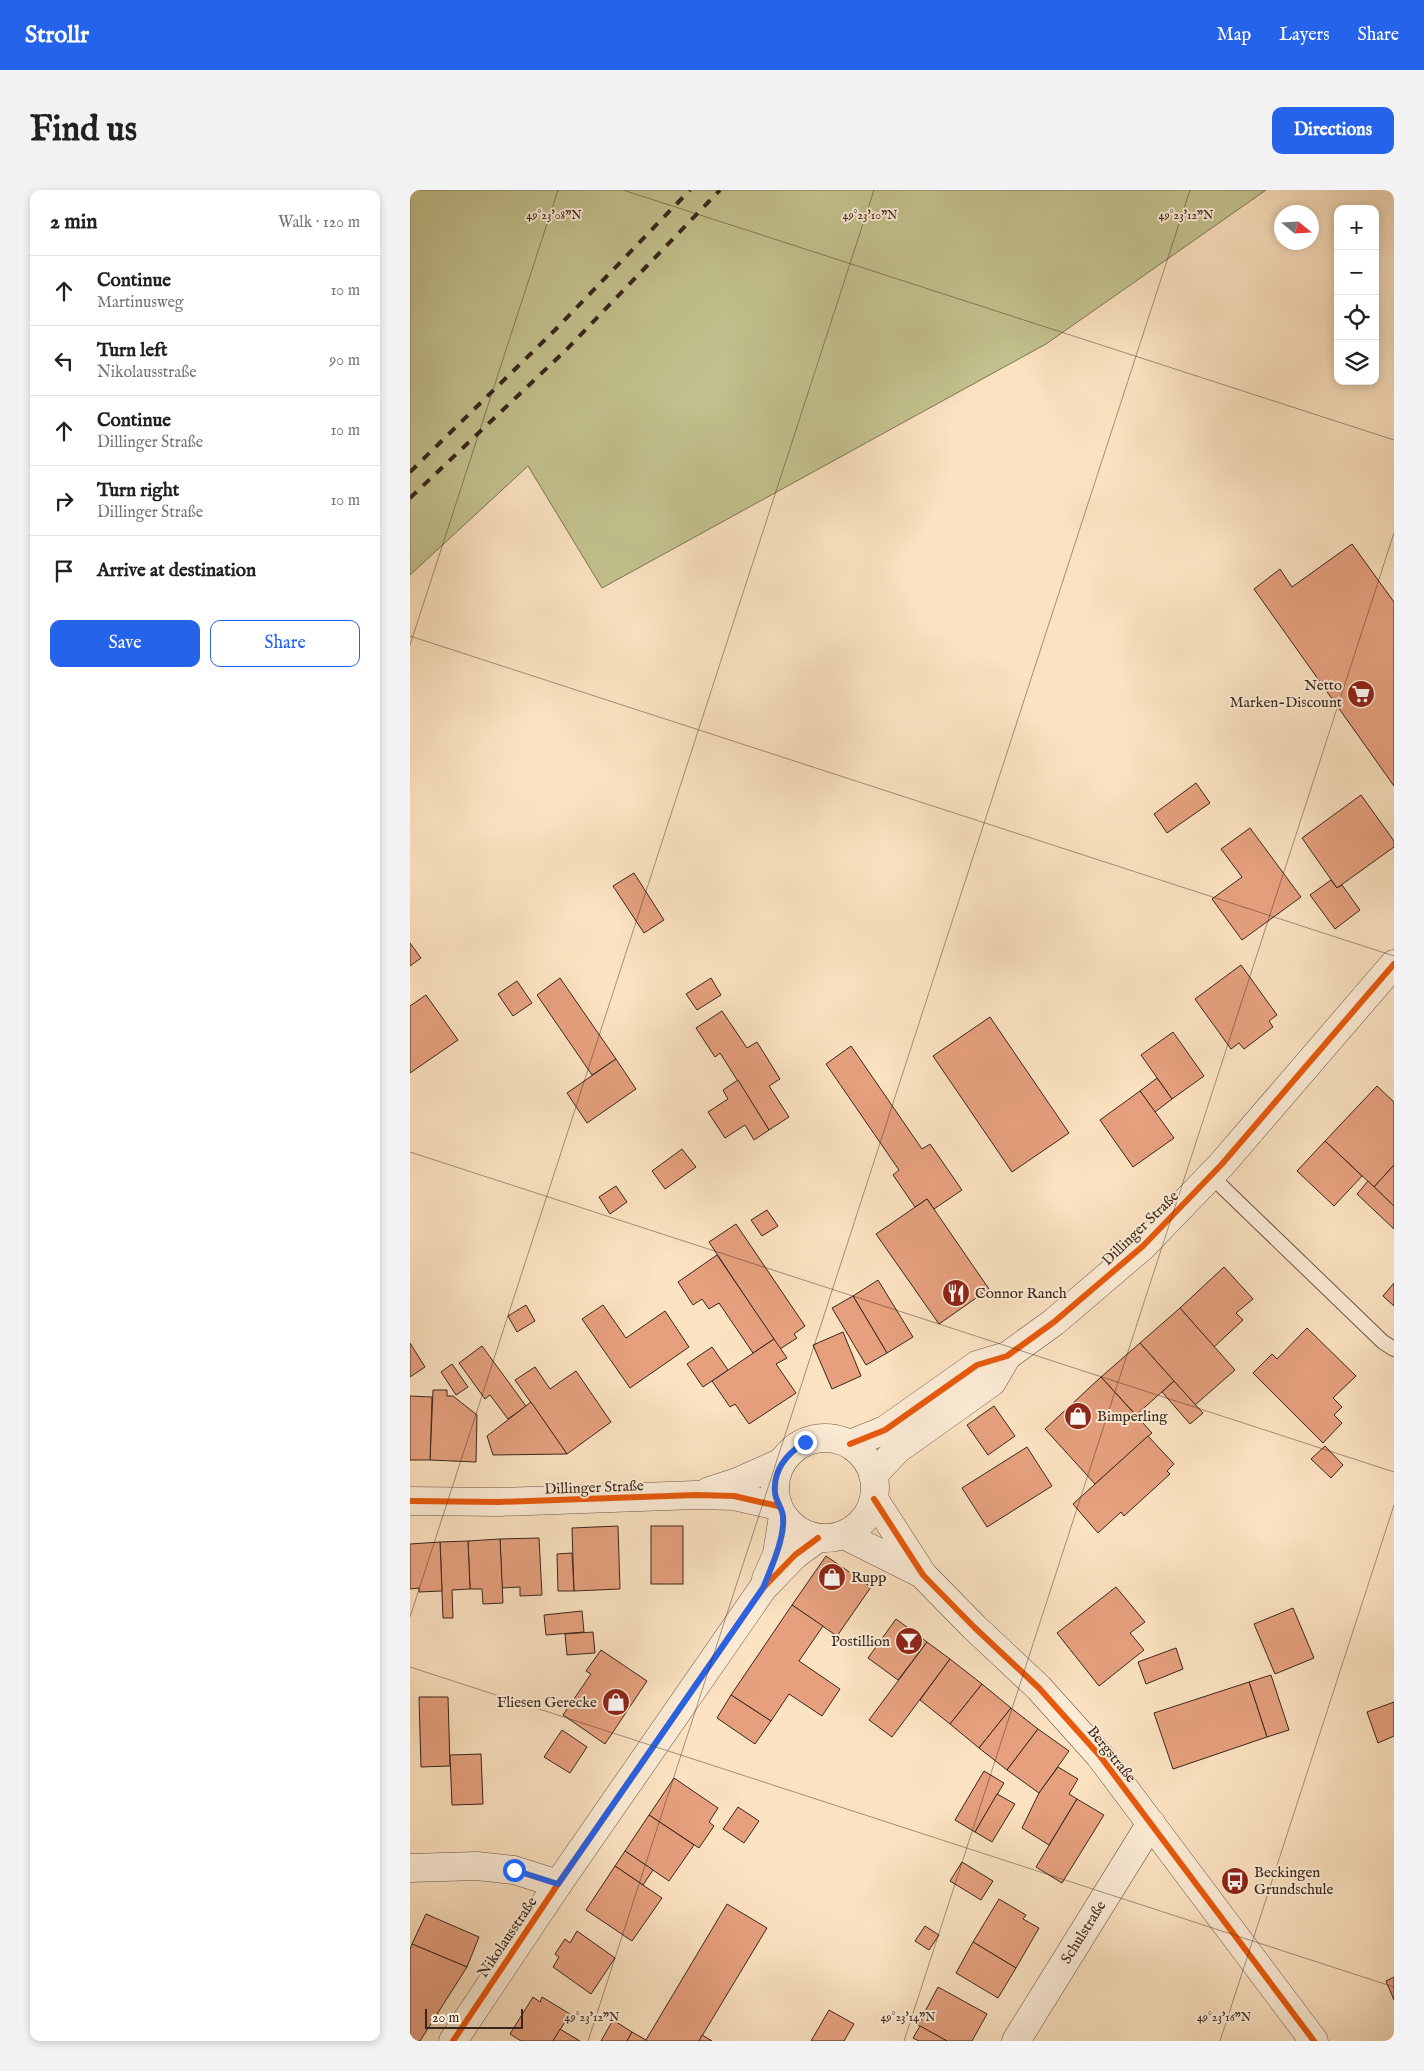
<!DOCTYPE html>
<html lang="en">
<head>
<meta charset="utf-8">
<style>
  :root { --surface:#fff; --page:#f2f2f2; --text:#202124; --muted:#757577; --line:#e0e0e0; --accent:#2563eb }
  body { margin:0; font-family:"IM FELL English",serif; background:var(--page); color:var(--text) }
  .controls { position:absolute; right:15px; top:15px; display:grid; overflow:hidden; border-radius:10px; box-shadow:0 2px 8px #0003 }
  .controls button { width:45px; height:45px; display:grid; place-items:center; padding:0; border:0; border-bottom:1px solid var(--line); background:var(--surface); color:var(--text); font:25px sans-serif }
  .compass { position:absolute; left:864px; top:15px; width:45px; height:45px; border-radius:50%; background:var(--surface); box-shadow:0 2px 8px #0003; rotate:108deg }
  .scale { position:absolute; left:15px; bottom:12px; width:98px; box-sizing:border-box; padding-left:5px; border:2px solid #3a261d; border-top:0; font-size:14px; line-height:18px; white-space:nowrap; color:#3a261d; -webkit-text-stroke:4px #fcecd6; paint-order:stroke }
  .stop { position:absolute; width:15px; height:15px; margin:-11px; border:4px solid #2563eb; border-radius:50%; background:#fff }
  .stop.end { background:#2563eb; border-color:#fff; box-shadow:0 1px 5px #0008 }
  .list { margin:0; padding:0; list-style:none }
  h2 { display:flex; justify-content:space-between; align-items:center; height:65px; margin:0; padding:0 20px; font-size:21px }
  h2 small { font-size:16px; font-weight:400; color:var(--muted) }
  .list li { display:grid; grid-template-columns:32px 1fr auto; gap:15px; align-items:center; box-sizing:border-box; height:70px; padding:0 20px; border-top:1px solid var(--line) }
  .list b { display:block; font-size:19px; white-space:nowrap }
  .list p { margin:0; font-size:16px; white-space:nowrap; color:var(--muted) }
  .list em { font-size:16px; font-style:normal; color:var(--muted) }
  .actions { display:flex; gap:10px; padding:15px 20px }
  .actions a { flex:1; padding:11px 0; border:1px solid var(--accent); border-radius:10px; text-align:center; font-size:18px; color:var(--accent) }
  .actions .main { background:var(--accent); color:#fff }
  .icon { flex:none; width:28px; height:28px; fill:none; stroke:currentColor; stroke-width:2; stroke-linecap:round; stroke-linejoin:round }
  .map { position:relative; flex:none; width:984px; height:1851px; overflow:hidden; border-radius:10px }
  header { display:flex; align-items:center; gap:30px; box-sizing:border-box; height:70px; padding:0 25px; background:var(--accent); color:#fff }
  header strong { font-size:24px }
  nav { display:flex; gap:28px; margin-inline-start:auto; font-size:18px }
  .intro { display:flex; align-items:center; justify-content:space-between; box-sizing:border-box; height:120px; padding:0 30px }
  h1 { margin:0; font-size:35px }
  .button { padding:12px 22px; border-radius:10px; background:var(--accent); color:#fff; font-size:18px; font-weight:700 }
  main { display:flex; gap:30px; padding:0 30px }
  aside { flex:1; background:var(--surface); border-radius:10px; box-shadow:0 2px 8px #0003 }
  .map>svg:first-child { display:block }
  .green { fill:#c3c28e; stroke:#7e7456 }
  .building { fill:#e6a07e; stroke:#3a261d }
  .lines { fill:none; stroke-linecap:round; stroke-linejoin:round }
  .service-casing { stroke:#6a5546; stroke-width:16 }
  .minor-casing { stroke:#6a5546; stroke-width:29 }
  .tertiary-casing { stroke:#6a5546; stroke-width:29 }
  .service { stroke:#fcecd6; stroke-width:14 }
  .minor { stroke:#fcecd6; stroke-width:28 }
  .tertiary { stroke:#fcecd6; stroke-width:28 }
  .rail { stroke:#3a261d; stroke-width:4; stroke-dasharray:9 9; stroke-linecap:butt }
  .cycleway-casing { stroke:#fcecd6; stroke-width:9 }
  .cycleway { stroke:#e8590c; stroke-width:6 }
  .route { stroke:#2563eb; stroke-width:6 }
  .ticks { fill:none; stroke:#3a261d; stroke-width:1; stroke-opacity:0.45 }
  .labels { text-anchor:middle; stroke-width:4; stroke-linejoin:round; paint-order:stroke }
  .poi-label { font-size:15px; fill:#3a261d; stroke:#fcecd6; text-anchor:start }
  .street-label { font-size:15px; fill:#3a261d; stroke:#fcecd6 }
  .ticks-label { font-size:12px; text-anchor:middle; fill:#3a261d; stroke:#fcecd6; stroke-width:4; stroke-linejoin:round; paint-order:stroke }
</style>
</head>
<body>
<header>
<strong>Strollr</strong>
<nav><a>Map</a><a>Layers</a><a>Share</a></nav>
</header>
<div class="intro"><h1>Find us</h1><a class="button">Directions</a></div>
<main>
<aside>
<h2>2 min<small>Walk · 120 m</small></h2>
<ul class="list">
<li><svg class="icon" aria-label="ahead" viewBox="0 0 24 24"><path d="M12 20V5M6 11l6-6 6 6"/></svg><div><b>Continue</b><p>Martinusweg</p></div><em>10 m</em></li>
<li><svg class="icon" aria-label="left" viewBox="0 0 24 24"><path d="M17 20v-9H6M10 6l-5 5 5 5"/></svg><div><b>Turn left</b><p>Nikolausstraße</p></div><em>90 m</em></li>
<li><svg class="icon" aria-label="ahead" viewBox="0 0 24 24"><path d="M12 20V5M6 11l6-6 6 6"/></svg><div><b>Continue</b><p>Dillinger Straße</p></div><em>10 m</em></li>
<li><svg class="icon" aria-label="right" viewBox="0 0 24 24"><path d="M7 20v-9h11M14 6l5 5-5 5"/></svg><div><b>Turn right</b><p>Dillinger Straße</p></div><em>10 m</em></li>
<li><svg class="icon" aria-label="arrive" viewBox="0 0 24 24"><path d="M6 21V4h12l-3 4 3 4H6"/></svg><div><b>Arrive at destination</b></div></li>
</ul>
<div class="actions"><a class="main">Save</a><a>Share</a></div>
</aside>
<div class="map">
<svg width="984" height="1851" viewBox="0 0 984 1851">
  <rect width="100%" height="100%" fill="#fbe2c0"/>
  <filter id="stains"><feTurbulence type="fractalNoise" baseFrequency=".004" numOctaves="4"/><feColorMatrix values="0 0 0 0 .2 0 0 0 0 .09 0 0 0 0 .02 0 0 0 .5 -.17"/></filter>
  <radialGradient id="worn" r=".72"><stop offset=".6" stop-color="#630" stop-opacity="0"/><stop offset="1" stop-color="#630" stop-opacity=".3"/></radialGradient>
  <polygon class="green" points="0,0 856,0 636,154 192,398 118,276 0,385"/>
  <g class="building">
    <polygon points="942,354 984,412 984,596 844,399 870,379 882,397"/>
    <polygon points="786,593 800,613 757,643 744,624"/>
    <polygon points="951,605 984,651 984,657 927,698 892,648"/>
    <polygon points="840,638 891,707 832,750 802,709 832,687 811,659"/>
    <polygon points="224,683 254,730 234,743 203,696"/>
    <polygon points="921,690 927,698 932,695 950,720 925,739 900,705"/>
    <polygon points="0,753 11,768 0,776"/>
    <polygon points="831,775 867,825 859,831 863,837 834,859 829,853 821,859 785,809"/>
    <polygon points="150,788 206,869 182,885 127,805"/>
    <polygon points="301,788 311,805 287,820 276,804"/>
    <polygon points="107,791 122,813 103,826 88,804"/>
    <polygon points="16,805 48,850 0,883 0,816"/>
    <polygon points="312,821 337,858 347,852 370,889 359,896 379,927 359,940 310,863 305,867 286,838"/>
    <polygon points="580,827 659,943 602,982 523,866"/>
    <polygon points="763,842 794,886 762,909 731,865"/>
    <polygon points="441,856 512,959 520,954 552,1000 524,1019 517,1009 505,1017 483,985 489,980 416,874"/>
    <polygon points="206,869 226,899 177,933 157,903"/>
    <polygon points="747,888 762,909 745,922 730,901"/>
    <polygon points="328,890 359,940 344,950 335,935 315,948 298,922 318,909 313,900"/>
    <polygon points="967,896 984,912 984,975 964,997 915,951"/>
    <polygon points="730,901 764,948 723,977 690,930"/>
    <polygon points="915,951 952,986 924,1016 887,981"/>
    <polygon points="272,959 286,977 255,999 242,981"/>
    <polygon points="984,975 984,1016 964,997"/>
    <polygon points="958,991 984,1016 984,1039 947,1004"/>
    <polygon points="206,996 217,1012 200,1024 189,1007"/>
    <polygon points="517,1009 579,1099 529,1134 466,1044"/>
    <polygon points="357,1020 368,1036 352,1046 341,1030"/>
    <polygon points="326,1034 395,1136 384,1144 387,1148 370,1159 299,1052"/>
    <polygon points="307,1065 364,1149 343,1163 309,1113 299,1119 292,1109 283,1115 268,1092"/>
    <polygon points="814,1077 843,1109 826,1123 833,1130 804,1157 770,1118"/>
    <polygon points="468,1090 503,1147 477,1163 443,1106"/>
    <polygon points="984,1093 984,1116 973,1106"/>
    <polygon points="443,1106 477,1163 456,1175 422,1118"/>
    <polygon points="116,1115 125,1131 107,1142 98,1126"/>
    <polygon points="193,1115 216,1148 255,1121 279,1157 220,1198 172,1129"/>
    <polygon points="770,1118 825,1180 785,1215 730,1153"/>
    <polygon points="897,1138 946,1186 923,1208 932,1217 924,1225 932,1233 913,1253 843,1183 862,1164 867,1169"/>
    <polygon points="433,1142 451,1186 422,1199 403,1155"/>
    <polygon points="364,1149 377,1168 366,1174 386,1203 339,1234 325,1214 320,1217 302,1191"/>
    <polygon points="0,1153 15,1177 0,1187"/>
    <polygon points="730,1153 764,1191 726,1225 691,1187"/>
    <polygon points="72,1156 116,1216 98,1229 80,1205 75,1209 49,1173"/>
    <polygon points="302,1157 318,1180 293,1197 277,1174"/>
    <polygon points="42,1174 58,1197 46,1205 31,1182"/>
    <polygon points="125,1177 140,1199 166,1181 201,1232 157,1264 105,1190"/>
    <polygon points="691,1187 742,1243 685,1294 635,1239"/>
    <polygon points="764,1191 793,1223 780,1234 752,1202"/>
    <polygon points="23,1200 37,1200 37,1206 43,1206 67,1225 66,1272 20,1270"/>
    <polygon points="0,1206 22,1207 20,1270 0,1270"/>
    <polygon points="121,1212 157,1264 83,1265 77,1246"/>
    <polygon points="584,1216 605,1246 578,1265 557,1235"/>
    <polygon points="738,1246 764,1274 757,1281 760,1284 714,1326 711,1322 688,1343 663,1314"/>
    <polygon points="915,1256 933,1275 921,1288 901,1269"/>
    <polygon points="617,1257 642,1296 577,1337 552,1298"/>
    <polygon points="208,1336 210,1399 164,1401 162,1338"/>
    <rect x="241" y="1336" width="32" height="58"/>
    <polygon points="129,1348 132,1405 110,1406 110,1397 92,1398 90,1349"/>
    <polygon points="90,1349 93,1413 73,1414 72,1399 60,1399 58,1351"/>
    <polygon points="58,1351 60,1399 42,1400 43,1428 33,1428 30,1352"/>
    <polygon points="30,1352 32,1401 9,1402 9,1398 0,1399 0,1354"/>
    <polygon points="162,1363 164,1401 148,1401 147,1364"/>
    <polygon points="416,1366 461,1397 427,1446 382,1415"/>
    <polygon points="706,1397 735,1432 720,1443 734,1460 689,1496 647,1443"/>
    <polygon points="382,1415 413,1436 389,1471 430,1499 412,1526 379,1504 361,1531 321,1505"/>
    <polygon points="883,1418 904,1468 865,1484 844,1434"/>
    <polygon points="172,1421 174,1442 136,1445 134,1425"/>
    <polygon points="486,1429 517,1452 488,1490 458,1468"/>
    <polygon points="183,1442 185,1463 157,1465 155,1444"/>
    <polygon points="517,1452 540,1469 482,1547 459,1530"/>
    <polygon points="766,1458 773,1479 736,1494 728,1472"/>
    <polygon points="191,1460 237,1491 195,1554 153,1525 181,1484 176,1481"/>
    <polygon points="540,1469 572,1494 540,1534 510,1510"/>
    <polygon points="861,1485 879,1540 857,1547 839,1492"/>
    <polygon points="839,1492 857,1547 763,1579 744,1523"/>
    <polygon points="572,1494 601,1518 569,1558 540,1534"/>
    <polygon points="321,1505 361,1531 345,1554 307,1528"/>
    <polygon points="9,1507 38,1507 40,1576 11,1577"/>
    <polygon points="984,1512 984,1546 968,1553 957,1522"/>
    <polygon points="601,1518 628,1539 597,1580 569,1558"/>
    <polygon points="628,1539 659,1561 629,1603 597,1580"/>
    <polygon points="152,1540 177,1557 160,1583 134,1567"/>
    <polygon points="71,1564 73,1614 42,1615 40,1565"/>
    <polygon points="648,1577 668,1589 659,1604 667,1609 639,1655 612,1638 629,1603"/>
    <polygon points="574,1581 594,1593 565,1642 545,1630"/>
    <polygon points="264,1588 308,1618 299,1632 304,1636 289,1658 239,1625"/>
    <polygon points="587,1604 605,1614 582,1652 565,1642"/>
    <polygon points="667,1609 694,1625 652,1693 626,1677"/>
    <polygon points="328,1617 349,1631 334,1653 313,1639"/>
    <polygon points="239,1625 284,1655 259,1691 215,1661"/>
    <polygon points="215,1661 243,1680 233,1695 205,1676"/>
    <polygon points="552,1672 583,1691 571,1710 540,1691"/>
    <polygon points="205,1676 252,1708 222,1751 176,1720"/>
    <polygon points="589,1709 616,1725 613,1729 629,1738 606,1778 563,1752"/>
    <polygon points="317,1714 357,1738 289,1851 237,1851 236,1850"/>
    <polygon points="16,1724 69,1747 57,1777 2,1754"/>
    <polygon points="515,1736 529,1745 519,1760 505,1751"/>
    <polygon points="167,1741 205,1768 181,1804 143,1777 149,1767 145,1764 155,1749 160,1753"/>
    <polygon points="563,1752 606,1778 588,1808 546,1783"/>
    <polygon points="2,1754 57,1777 10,1851 0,1851 0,1760"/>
    <polygon points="984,1787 984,1810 976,1791"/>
    <polygon points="528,1797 577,1824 562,1851 537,1851 508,1835"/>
    <polygon points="123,1807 130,1812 132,1807 160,1824 143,1851 111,1851 100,1844"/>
    <polygon points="419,1820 444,1834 434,1851 401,1851"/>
    <polygon points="203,1830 222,1842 217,1851 191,1851"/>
    <polygon points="510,1836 537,1851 509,1851 503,1848"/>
    <polygon points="150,1839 170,1851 143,1851"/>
    <polygon points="222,1842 236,1850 237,1851 217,1851"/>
    <polygon points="292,1845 302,1851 289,1851"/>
  </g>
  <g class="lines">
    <g class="service-casing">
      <polyline id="service" points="801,986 973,1152 984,1159"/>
    </g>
    <g class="minor-casing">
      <g id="minor">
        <polyline points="356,1389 367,1364 373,1326"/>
        <polyline points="0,1678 67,1676 104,1680 148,1694"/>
        <polyline points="43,1851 148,1694 353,1398 385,1365 408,1348"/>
        <polyline points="606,1851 741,1633"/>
      </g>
    </g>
    <g class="tertiary-casing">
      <g id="tertiary">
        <circle cx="415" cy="1298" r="50"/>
        <polyline points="440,1254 475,1240 567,1175 597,1166 644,1132 733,1056 812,974 984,774"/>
        <polyline points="463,1285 488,1259 582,1192 597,1166"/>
        <polyline points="299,1301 327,1292 372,1272"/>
        <polyline points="464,1309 513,1385 564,1437 629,1498 690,1566 904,1851"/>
        <polyline points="0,1311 89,1312 286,1305 324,1306 368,1316"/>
        <polyline points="434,1345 512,1384"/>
      </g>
    </g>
    <use href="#service" class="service"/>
    <use href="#minor" class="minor"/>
    <use href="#tertiary" class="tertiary"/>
    <g class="rail">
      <polyline points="0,282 145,140 280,0"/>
      <polyline points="0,308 156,160 310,0"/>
    </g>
    <g class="cycleway-casing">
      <g id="cycleway">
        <polyline points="440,1254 475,1240 567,1175 597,1166 644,1132 733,1056 812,974 984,774"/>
        <polyline points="464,1309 513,1385 564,1437 629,1498 690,1566 904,1851"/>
        <polyline points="0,1311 89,1312 286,1305 324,1306 368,1316"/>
        <polyline points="43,1851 148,1694 353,1398 385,1365 408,1348"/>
      </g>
    </g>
    <use href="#cycleway" class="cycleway"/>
  </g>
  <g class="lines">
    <path class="route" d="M104,1680L148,1694L353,1398C361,1378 375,1348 373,1327C373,1319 365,1310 365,1302C363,1279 378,1263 395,1252"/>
  </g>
  <path class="ticks" d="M213,0L984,250M0,446L984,766M0,455L148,0M0,962L984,1282M0,1427L464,0M0,1477L984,1797M178,1851L780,0M494,1851L984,343M810,1851L984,1315"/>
  <defs>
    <g id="supermarket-disc" transform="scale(1.4375)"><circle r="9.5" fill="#8f2418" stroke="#fcecd6"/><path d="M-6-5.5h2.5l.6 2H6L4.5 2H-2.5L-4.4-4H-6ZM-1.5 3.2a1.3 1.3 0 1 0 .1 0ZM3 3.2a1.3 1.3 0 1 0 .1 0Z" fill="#fff"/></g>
    <g id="restaurant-disc" transform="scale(1.4375)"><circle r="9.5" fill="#8f2418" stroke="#fcecd6"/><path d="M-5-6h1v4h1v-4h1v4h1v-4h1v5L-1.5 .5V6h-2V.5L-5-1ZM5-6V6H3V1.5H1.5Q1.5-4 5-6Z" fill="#fff"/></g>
    <g id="shop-disc" transform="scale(1.4375)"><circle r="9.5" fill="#8f2418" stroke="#fcecd6"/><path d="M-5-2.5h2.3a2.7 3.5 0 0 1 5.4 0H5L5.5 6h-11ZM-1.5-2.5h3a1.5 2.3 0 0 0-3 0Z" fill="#fff"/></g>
    <g id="bar-disc" transform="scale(1.4375)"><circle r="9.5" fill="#8f2418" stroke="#fcecd6"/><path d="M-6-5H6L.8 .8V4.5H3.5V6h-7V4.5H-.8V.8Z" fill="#fff"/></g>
    <g id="bus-disc" transform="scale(1.4375)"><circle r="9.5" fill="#8f2418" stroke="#fcecd6"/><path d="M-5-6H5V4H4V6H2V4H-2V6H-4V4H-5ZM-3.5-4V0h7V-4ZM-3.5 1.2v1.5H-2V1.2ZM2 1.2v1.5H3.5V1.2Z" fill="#fff"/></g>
  </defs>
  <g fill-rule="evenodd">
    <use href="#supermarket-disc" x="951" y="504"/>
    <use href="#restaurant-disc" x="546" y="1103"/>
    <use href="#shop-disc" x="668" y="1226"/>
    <use href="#shop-disc" x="422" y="1387"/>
    <use href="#bar-disc" x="499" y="1451"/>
    <use href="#shop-disc" x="206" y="1512"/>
    <use href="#bus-disc" x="825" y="1691"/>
  </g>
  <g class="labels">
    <g class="poi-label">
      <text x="932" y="500" text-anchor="end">Netto<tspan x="932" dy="17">Marken-Discount</tspan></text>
      <text x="565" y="1108">Connor Ranch</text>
      <text x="687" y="1231">Bimperling</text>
      <text x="441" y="1392">Rupp</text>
      <text x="480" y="1456" text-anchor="end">Postillion</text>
      <text x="187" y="1517" text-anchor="end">Fliesen Gerecke</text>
      <text x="844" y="1687">Beckingen<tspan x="844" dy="17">Grundschule</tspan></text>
    </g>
    <g class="street-label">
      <text transform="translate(730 1038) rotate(-44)" y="5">Dillinger Straße</text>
      <text transform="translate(184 1297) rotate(-2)" y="5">Dillinger Straße</text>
      <text transform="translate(702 1564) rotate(51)" y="5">Bergstraße</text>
      <text transform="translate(673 1742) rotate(-58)" y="5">Schulstraße</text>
      <text transform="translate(97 1747) rotate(-56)" y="5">Nikolausstraße</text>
    </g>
  </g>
  <g class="ticks-label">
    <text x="144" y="29">49°23'08"N</text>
    <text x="460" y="29">49°23'10"N</text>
    <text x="776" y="29">49°23'12"N</text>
    <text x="182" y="1831">49°23'12"N</text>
    <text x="498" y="1831">49°23'14"N</text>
    <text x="814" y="1831">49°23'16"N</text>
  </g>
  <rect width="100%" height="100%" filter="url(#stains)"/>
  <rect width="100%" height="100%" fill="url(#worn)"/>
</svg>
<div class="controls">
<button>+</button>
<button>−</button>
<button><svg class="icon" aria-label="locate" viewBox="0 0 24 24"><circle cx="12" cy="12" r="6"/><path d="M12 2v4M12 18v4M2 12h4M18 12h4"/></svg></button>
<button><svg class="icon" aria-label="layers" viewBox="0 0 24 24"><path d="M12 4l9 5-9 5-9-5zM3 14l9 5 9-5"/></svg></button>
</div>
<svg class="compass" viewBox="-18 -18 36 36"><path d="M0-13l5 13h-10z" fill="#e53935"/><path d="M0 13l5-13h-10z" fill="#757577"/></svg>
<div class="scale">20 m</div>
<div class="stop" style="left:104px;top:1680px"></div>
<div class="stop end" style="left:395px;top:1252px"></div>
</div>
</main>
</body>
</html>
